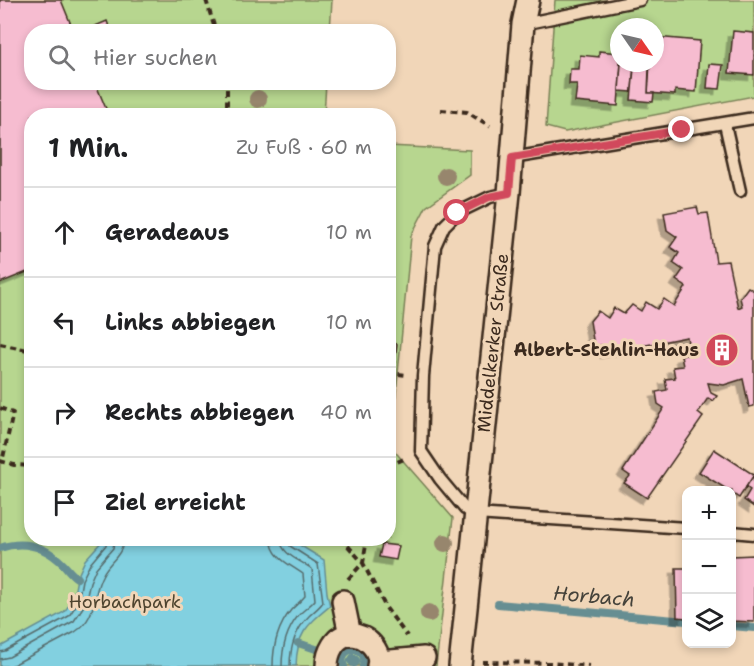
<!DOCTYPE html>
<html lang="de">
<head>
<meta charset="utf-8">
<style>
  :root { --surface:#fff; --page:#f6f6f6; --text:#202124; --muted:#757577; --line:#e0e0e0 }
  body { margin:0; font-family:"Shantell Sans",sans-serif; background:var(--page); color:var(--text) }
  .controls { position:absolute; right:18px; bottom:18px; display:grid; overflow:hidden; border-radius:12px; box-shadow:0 3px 9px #0003 }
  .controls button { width:54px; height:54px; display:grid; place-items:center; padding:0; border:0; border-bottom:2px solid var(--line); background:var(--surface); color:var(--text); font:30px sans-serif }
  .compass { position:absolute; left:610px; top:18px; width:54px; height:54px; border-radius:50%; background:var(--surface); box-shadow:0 3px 9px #0003; rotate:124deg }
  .stop { position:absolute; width:18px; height:18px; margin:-14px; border:4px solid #d1495b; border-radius:50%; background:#fff }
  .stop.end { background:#d1495b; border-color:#fff; box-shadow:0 2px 6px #0008 }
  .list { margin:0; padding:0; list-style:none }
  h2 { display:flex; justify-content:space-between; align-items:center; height:78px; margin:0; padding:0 24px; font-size:26px }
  h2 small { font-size:20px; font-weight:400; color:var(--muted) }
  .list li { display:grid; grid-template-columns:39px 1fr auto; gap:18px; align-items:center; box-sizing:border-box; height:90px; padding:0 24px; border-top:2px solid var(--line) }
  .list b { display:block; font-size:22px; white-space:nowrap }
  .list em { font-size:20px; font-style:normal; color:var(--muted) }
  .icon { flex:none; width:33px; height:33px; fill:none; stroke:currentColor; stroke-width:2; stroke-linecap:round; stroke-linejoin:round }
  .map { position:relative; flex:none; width:754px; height:666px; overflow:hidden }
  .search { position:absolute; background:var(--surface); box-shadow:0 3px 9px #0003; left:24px; top:24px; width:372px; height:66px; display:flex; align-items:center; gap:15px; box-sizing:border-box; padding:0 21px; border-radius:24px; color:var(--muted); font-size:22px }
  .panel { position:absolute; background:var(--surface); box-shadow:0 3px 9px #0003; left:24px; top:108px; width:372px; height:438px; border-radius:24px }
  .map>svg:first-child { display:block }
  .green { fill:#b7d68f; stroke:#798056; stroke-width:1.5; fill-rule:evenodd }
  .water { fill:#82d0e0; stroke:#668e92; stroke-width:1.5 }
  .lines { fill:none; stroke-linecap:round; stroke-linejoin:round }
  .shore { stroke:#576c6c; stroke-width:1.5 }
  .stream { stroke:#668e92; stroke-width:8 }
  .building { fill:#f6bcd0; stroke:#3b2a1e; stroke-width:1.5; filter:url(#shadow) }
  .lane-casing { stroke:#3b2a1e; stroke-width:15 }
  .street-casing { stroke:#3b2a1e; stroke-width:26 }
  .path { stroke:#3b2a1e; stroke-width:4; stroke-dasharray:6 4.5; stroke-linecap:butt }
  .lane { stroke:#f1d6b8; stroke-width:10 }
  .street { stroke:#f1d6b8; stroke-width:21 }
  .tree { fill:#97866d }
  .route { stroke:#d1495b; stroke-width:8 }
  .labels { text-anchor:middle; stroke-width:6; stroke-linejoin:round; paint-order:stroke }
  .street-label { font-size:18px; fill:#3b2a1e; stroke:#f1d6b8 }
  .poi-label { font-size:18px; font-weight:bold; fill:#3b2a1e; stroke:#f1d6b8; text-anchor:end }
  .park-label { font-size:18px; fill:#4e442f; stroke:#f1d6b8 }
  .water-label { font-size:20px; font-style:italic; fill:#46433b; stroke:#f1d6b8 }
</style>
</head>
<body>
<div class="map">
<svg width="754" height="666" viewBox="0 0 754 666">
  <defs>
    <filter id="shadow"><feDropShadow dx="-5.5" dy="5.5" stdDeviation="0" flood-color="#0004"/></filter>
  </defs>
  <rect width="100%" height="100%" fill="#f1d6b8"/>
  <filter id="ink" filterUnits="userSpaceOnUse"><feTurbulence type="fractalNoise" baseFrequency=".0167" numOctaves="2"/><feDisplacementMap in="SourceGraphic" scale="12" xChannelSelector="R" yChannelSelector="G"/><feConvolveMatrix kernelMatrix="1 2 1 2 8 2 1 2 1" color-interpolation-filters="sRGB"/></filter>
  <g filter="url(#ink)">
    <g class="green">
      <polygon points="0,0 332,0 330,31 32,32 32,82 326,83 324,115 32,116 32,538 388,538 389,146 470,150 470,175 426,207 411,236 391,447 453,518 436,666 0,666"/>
      <path d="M555,0H754V96L565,132L546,127ZM619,27H655V63H619Z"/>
    </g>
    <path class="water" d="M104,539H290L324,560L327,593L330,606C306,626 297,633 296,666H0V647L64,612L73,600L77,578L85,560Z"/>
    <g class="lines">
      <g class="shore">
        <path d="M271,538C272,558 289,564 303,574L305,596C301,601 296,605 291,610C278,626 273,645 273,666"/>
        <path d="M280,538C281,555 300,560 312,569L315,600C310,606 303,610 298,616C286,631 282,648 282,666"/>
        <path d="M287,538L290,546L318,564L323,602C319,608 314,611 309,616C295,630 290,646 290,666"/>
        <polyline points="0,652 5,651 69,616 78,602 82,580 90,564 106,545 107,538"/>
        <polyline points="0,659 9,657 74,621 85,604 90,582 96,568 113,548 115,538"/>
        <path d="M11,666L75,632C99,616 91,595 103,574C110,561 123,555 124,538"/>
      </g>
      <g class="stream">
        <path d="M0,548C24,540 45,546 63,564C68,569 71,574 77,578"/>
        <polyline points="498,604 686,621"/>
        <polyline points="732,626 754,628"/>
        <polyline points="298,643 328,653"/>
        <polygon points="353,658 356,660 356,662 354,664 351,661"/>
        <path d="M344,666C340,657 345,650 355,649C363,652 366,658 363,666"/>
      </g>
    </g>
    <g class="building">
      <polygon points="0,0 61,0 74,32 32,32 32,82 95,82 109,116 32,116 32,270 0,283"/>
      <polygon points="107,21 111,32 90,32 88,29"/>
      <polygon points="733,31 754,33 754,75 729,73"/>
      <polygon points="655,37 700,41 696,92 675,90 675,95 648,93 650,63 647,63 655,63"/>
      <polygon points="599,51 619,53 619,63 621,63 618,106 575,102 577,84 569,84 570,69 579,69 580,55 599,57"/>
      <polygon points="621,63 634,63 632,92 619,91"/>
      <polygon points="709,64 723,65 720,89 707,88"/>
      <polygon points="634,68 649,69 648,93 654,93 653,102 631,100"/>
      <polygon points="697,207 699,214 708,213 716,262 728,261 738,308 742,306 740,298 748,287 754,291 754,406 749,407 743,379 724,385 708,383 711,393 717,396 713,401 708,398 698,413 703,417 647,498 624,483 630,476 623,471 664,408 658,404 656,392 667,390 665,379 675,378 673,367 683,366 681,356 690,354 687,337 606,353 604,345 594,346 590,321 598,311 608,318 614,308 624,314 632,305 641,311 646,302 657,309 664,299 674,306 686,287 676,280 683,270 673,263 679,253 670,247 677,237 667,230 664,213"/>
      <polygon points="388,343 397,344 390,402 388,402"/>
      <polygon points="714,449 754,475 739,498 732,493 732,490 728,490 699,472"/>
      <polygon points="754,475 754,507 744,500 750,490 746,487"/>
      <polygon points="382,544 399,546 396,560 379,557"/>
      <polygon points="754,555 754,622 732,621 732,556"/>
      <polygon points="676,568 686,568 686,618 677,617"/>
    </g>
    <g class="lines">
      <g class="lane-casing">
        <g id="lane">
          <polyline points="523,24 640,0"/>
          <polyline points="725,124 740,191"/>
          <polyline points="512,158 754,118"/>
          <polyline points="509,193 490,197 457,213 444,226 435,246 423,376 421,451 440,479 465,509 476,514 686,528"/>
          <polyline points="732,532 754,534"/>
        </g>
      </g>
      <g class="street-casing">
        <g id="street">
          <polyline points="343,601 350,635"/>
          <polyline points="380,662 424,658"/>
          <path d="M327,666C327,653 335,635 350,635C366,634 382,651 378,666"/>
          <polyline points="460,666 509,193 523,24 528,0"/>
        </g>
      </g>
      <g class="path">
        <polyline points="206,0 216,32"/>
        <polyline points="441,110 467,112 490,126"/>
        <polyline points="227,116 227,82"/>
        <polyline points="0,344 32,351"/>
        <polyline points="388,373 407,375"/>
        <polyline points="0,408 13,413 2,462"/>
        <polyline points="0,461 14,465 32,466"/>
        <polyline points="388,466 404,459"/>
        <polyline points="341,538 363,563 386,608 407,636"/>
        <polyline points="348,579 363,563 367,538"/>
        <polyline points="482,662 550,663 589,666"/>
      </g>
      <use href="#lane" class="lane"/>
      <use href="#street" class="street"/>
    </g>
    <g class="tree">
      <circle cx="258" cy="99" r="9"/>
      <circle cx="446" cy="176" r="9"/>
      <circle cx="445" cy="543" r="9"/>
      <circle cx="429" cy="613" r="9"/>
    </g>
  </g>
  <g class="lines" filter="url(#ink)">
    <polyline class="route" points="457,213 489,197 509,193 512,158 682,130"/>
  </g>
  <defs>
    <g id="building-disc" transform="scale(1.725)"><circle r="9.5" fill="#d1495b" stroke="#f1d6b8"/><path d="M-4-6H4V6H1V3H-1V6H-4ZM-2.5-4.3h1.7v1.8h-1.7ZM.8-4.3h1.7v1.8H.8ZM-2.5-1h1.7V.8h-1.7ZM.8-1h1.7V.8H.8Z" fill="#fff"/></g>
  </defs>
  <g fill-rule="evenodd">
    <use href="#building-disc" x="722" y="350"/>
  </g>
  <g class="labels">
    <g class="street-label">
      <text transform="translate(493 343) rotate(-84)" y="6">Middelkerker Straße</text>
    </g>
    <g class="poi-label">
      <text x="699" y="356">Albert-Stehlin-Haus</text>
    </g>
    <g class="park-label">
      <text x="125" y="608">Horbachpark</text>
    </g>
    <g class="water-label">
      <text transform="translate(594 596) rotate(5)" y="7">Horbach</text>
    </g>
  </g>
</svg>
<div class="controls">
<button>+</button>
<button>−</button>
<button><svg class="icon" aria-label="layers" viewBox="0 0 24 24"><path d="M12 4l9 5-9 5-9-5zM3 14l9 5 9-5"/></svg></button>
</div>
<svg class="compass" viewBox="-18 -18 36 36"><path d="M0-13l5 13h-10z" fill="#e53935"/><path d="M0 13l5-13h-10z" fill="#757577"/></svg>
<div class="stop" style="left:457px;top:213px"></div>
<div class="stop end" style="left:682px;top:130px"></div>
<div class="search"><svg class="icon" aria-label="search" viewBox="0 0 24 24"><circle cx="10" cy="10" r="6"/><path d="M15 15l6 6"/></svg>Hier suchen</div>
<section class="panel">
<h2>1 Min.<small>Zu Fuß · 60 m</small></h2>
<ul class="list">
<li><svg class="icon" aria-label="ahead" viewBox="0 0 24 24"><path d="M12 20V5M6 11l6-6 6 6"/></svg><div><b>Geradeaus</b></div><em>10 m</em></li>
<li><svg class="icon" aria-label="left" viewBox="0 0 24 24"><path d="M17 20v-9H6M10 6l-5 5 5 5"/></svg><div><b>Links abbiegen</b></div><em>10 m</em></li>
<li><svg class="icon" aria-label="right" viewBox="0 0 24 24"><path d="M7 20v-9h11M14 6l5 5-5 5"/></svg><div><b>Rechts abbiegen</b></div><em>40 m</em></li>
<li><svg class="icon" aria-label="arrive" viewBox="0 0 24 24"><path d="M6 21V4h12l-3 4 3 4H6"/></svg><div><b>Ziel erreicht</b></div></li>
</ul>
</section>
</div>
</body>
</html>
